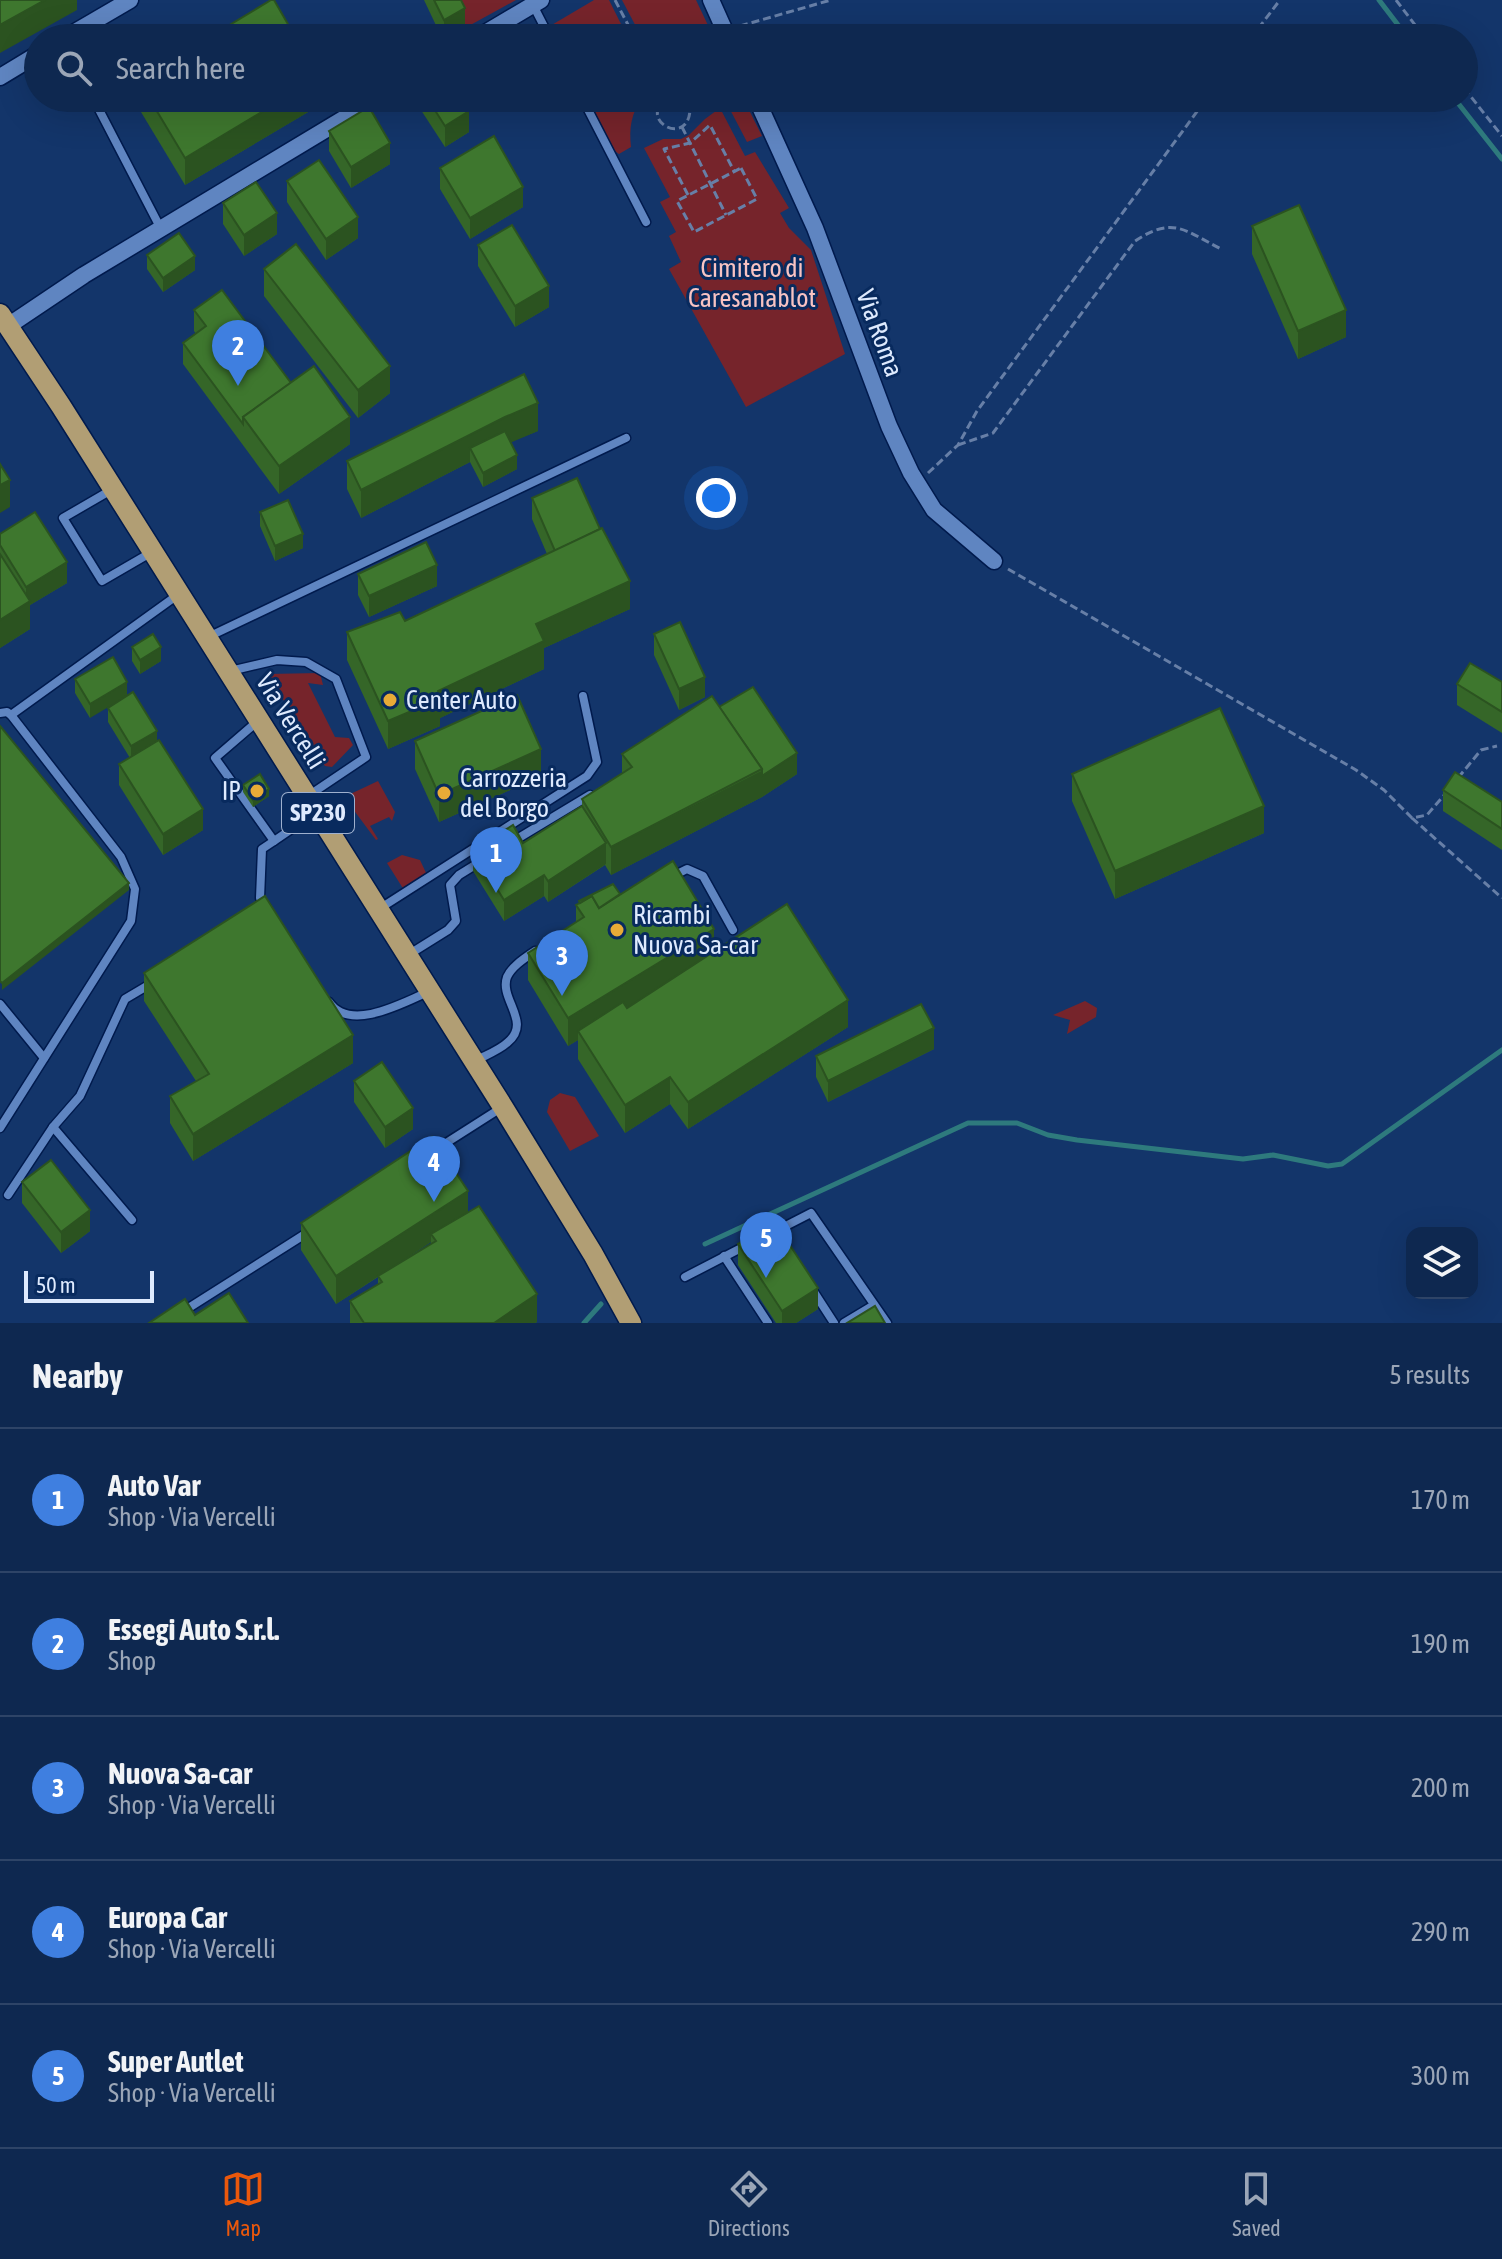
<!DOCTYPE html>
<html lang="en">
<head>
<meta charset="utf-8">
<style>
  :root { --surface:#0e2850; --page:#1c345a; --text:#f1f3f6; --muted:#9ba6b7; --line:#2e4467; --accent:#ea580c }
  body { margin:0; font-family:"Asap Condensed",sans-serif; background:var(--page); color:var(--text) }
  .controls { position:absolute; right:24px; bottom:24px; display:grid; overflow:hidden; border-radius:16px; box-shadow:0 8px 32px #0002 }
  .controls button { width:72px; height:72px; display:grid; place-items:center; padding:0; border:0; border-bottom:2px solid var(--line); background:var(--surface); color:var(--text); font:40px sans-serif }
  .scale { position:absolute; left:24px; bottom:20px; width:130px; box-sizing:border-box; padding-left:8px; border:4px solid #deeafe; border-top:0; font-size:22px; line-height:28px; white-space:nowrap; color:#deeafe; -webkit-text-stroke:6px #082a5e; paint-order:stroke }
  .you { position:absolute; left:716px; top:498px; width:28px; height:28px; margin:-20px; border:6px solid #fff; border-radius:50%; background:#1a73e8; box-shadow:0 0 0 12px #1a73e833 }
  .badge { display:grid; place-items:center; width:52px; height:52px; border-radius:50%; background:var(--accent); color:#fff; font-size:26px; font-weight:700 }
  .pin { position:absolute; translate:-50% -66px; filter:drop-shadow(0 2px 4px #0008) }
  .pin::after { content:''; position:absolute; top:42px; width:28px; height:24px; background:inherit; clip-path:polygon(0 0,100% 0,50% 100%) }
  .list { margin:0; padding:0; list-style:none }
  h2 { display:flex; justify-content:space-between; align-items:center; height:104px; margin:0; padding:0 32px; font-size:34px }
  h2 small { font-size:26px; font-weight:400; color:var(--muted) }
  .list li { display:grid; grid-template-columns:52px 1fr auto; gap:24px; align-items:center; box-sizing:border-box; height:144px; padding:0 32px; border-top:2px solid var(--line) }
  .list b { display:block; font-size:30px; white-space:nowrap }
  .list p { margin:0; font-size:26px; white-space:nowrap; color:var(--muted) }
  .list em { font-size:26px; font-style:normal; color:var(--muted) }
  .icon { flex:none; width:44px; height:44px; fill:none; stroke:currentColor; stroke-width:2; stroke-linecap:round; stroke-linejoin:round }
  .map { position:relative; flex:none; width:1502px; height:1323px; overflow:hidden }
  .search { position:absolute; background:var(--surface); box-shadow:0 8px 32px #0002; left:24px; right:24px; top:24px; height:88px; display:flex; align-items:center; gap:20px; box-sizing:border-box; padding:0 28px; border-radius:44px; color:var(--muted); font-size:30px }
  .sheet { height:824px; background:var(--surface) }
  nav { display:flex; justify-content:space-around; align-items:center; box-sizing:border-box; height:112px; border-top:2px solid var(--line); background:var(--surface); font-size:22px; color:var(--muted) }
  nav a { display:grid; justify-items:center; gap:4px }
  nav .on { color:var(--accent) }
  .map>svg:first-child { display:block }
  .green { fill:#76242b }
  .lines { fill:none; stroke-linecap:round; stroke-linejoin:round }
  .stream { stroke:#2e7a7d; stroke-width:5 }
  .lane-casing { stroke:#001a4d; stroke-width:11 }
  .street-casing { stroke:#001a4d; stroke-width:19 }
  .primary-casing { stroke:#001a4d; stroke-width:23 }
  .path { stroke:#677fa7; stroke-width:3; stroke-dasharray:8 4; stroke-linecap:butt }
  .lane { stroke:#5f85c1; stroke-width:8 }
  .street { stroke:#5f85c1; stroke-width:16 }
  .primary { stroke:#b19e74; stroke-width:20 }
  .wall { fill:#356628; fill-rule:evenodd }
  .shaded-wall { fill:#2b5320 }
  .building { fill:#3e772e; stroke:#2b5320; stroke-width:2 }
  .poi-dot { fill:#e8ab37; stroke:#082a5e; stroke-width:3 }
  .labels { text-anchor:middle; stroke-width:6; stroke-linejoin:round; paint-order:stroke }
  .shield { fill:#082a5e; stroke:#9eb0ce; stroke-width:2 }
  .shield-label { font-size:24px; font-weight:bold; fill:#deeafe }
  .park-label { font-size:26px; fill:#f8c3c2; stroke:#082a5e }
  .street-label { font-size:26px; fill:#deeafe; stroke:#082a5e }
  .poi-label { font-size:26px; fill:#deeafe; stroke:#082a5e; text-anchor:start }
</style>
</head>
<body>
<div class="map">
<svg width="1502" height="1323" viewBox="0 0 1502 1323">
  <rect width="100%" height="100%" fill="#13356a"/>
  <g class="green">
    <polygon points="449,0 516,0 465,28"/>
    <polygon points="594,0 609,0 628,38 556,38 550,26"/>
    <polygon points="622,0 696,0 714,38 642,38"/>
    <path d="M586,98H642C631,114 629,128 631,147L619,154L612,149Z"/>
    <polygon points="724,98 743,98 762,136 747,142"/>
    <polygon points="720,108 745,156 755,152 789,208 780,213 789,228 811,250 845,354 746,407 669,269 681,262 669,236 676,232 660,202 670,197 644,148 663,139 681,139 689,135 705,119"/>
    <polygon points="320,673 323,685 308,683 335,737 349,738 353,745 332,767 325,766 267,674"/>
    <polygon points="378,781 395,812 392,821 389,817 370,826 378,839 376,840 344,797"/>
    <polygon points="402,855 420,860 427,875 404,890 387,863"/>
    <polygon points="1085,1001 1097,1008 1096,1017 1067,1034 1070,1020 1053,1015"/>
    <polygon points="560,1093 575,1097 599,1136 570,1151 547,1112 550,1100"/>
  </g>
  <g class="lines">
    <g class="stream">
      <polyline points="1379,0 1408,38"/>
      <polyline points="1454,98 1502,159"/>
      <polyline points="705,1244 968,1123 1017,1123 1048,1135 1077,1140 1243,1159 1273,1155 1328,1166 1342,1164 1502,1050"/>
      <polyline points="584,1323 601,1304"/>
    </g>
    <g class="lane-casing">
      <g id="lane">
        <polyline points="533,5 550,38"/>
        <polyline points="93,98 161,229"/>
        <polyline points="582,98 646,222"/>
        <polyline points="113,489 63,518 102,581 152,552"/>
        <polyline points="208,637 626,438"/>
        <polyline points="230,671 277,660 306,662 336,679 366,757 308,796"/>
        <polyline points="0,713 7,712 11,715 121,857 135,889 131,921 0,1128"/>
        <polyline points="11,715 179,594"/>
        <polyline points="259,720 215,758 274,841 315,813"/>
        <polyline points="512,842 590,795"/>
        <polyline points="673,876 687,869 703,876 733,930"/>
        <polyline points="267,908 260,898 262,849 274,841"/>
        <polyline points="379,909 587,776 597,762 583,696"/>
        <polyline points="408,955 448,930 456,921 450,885 459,875 480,862"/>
        <path d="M329,1002C350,1033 405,1002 430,991"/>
        <polyline points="0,1004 44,1058"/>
        <path d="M475,1061C486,1055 500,1050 508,1042C532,1022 499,999 507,977C512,966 525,958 535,951"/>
        <polyline points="432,1152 501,1108"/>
        <polyline points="8,1195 53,1127"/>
        <polyline points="132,1220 53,1127 80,1096 125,999 152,983"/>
        <polyline points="772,1233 811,1213 887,1323"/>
        <polyline points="724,1256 768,1323"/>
        <polyline points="685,1277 745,1246"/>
        <polyline points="812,1289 834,1323"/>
        <polyline points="165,1323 310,1231"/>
        <polyline points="844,1323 874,1305"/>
      </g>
    </g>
    <g class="street-casing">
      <g id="street">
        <polyline points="711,0 728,38"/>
        <polyline points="65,38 130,0"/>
        <polyline points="477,38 541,0"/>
        <polyline points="0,77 38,54"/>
        <polyline points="756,98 815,228 889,426 911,473 934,510 994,561"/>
        <polyline points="8,326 84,275 378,98"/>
      </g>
    </g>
    <g class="primary-casing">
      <polyline id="primary" points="0,314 61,406 503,1107 593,1254 631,1323"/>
    </g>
    <g class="path">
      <polyline points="615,0 635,38"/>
      <polyline points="1396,0 1425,38"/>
      <polyline points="740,26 831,0"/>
      <polyline points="1251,38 1280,0"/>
      <polyline points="1464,88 1502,136"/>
      <path d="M666,98C637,121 689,148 690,109L682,98"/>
      <polyline points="687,102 704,99 727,107 740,100"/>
      <polyline points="682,127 726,215"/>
      <polygon points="741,168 757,199 694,232 677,201"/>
      <polyline points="688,195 664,149 690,143 710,125 734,171"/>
      <path d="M958,445L993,433L1135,241C1173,216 1184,230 1221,249"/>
      <polyline points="928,473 958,445 977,411 1207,98"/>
      <polyline points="1008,569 1356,770 1384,790 1412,818 1427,815 1446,793"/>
      <polyline points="1458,778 1481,750 1497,746"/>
      <polyline points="1412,818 1502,898"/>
    </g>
    <use href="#lane" class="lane"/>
    <use href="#street" class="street"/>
    <use href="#primary" class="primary"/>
  </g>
  <g class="wall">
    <polygon points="424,0 461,0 465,28 449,38 442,38"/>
    <polygon points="138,98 320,98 320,105 185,185 138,107"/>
    <polygon points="419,98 466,98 469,132 445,147 419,107"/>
    <polygon points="329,131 390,164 351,188 329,151"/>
    <polygon points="440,168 523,207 470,239 440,189"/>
    <polygon points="287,181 358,238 326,260 287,202"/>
    <polygon points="223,203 277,234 244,256 223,224"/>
    <polygon points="1252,226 1346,337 1298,359 1252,254"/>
    <polygon points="478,245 549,307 515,327 478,266"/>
    <polygon points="147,255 195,270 163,292 147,269"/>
    <polygon points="264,269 390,393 358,418 264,296"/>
    <polygon points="194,310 291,383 350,444 279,494 183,364 183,343 196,334 194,331"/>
    <polygon points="538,431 510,442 517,469 483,487 470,462 361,518 347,489 347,461"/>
    <polygon points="532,498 630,609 544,648 544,669 440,718 440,726 388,749 347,660 347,632 405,621 547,554 532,519"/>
    <polygon points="260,512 303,548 275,561 260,526"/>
    <polygon points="0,534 67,583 30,605 30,629 0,648"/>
    <polygon points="358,574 437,586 369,617 358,595"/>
    <polygon points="654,634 705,697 679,710 654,655"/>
    <polygon points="132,647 161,661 140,674 132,661"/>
    <polygon points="113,657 90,718 75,693 75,679"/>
    <polygon points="1502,682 1502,733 1457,705 1457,684"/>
    <polygon points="719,707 797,774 762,797 611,875 605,865 548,902 544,896 504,921 473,871 473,850 523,843 582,806 582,799 622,773 622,754"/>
    <polygon points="108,708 157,741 203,830 163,855 119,785 119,764 130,758 108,722"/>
    <polygon points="415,741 541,776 439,822 415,769"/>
    <polygon points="1072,774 1264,833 1115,899 1072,801"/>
    <polygon points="243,785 269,796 253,807 243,792"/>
    <polygon points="1443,790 1502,802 1502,850 1443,811"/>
    <polygon points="620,894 714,951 848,1027 688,1129 670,1104 625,1133 578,1059 578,1040 568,1046 528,980 528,953 576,922 576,905 579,904 579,901"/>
    <polygon points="144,973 353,1063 193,1161 170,1123 170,1096 196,1081 144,1001"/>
    <polygon points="934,1049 828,1102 816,1077 816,1056"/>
    <polygon points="354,1081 413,1129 385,1148 354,1102"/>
    <polygon points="22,1182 90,1231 61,1253 22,1203"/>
    <path d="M468,1213L537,1322L535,1323H350V1301L378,1285V1277L336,1304L301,1250V1223ZM431,1242V1244L401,1262Z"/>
    <polygon points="738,1244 818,1309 796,1323 776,1323 738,1265"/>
  </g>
  <g class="shaded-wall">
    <polygon points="45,0 77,0 77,10 0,53 0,25"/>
    <polygon points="465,8 465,28 449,38 444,38 444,20"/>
    <polygon points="285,98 320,98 320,105 185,185 185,158"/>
    <polygon points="469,111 469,132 445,147 445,126"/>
    <polygon points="390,143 390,164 351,188 351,167"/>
    <polygon points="523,187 523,207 470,239 470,218"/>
    <polygon points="277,213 277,234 244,256 244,235"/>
    <polygon points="358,217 358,238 326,260 326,239"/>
    <polygon points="195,256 195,270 163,292 163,278"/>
    <polygon points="549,286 549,307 515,327 515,306"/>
    <polygon points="1346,310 1346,337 1298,359 1298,331"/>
    <polygon points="390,366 390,393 358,418 358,390"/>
    <polygon points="538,403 538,431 505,445 470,448 470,462 361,518 361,490 505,417"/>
    <polygon points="350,417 350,444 279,494 279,466"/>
    <polygon points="517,455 517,469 483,487 483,473"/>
    <polygon points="10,480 10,507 0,513 0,485"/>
    <polygon points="303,534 303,548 275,561 275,546"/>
    <polygon points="67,562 67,583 30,605 30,629 0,648 0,620 26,604 26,587"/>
    <polygon points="437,565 437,586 369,617 369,596"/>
    <polygon points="630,581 630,609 544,648 544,669 440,718 440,726 388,749 388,721 438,691 536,624"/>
    <polygon points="161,647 161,661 140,674 140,660"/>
    <polygon points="705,677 705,697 679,710 679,689"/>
    <polygon points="127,682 127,696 90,718 90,704"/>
    <polygon points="157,731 157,745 131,760 131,746"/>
    <polygon points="541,749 541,776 439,822 439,795"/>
    <polygon points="797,753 797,774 762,797 611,875 611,847"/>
    <polygon points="269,789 269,796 253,807 253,800"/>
    <polygon points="1264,806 1264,833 1115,899 1115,871"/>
    <polygon points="203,809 203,830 163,855 163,834"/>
    <polygon points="606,843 606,864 548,902 548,881"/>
    <polygon points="544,875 544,896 504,921 504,900"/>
    <polygon points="129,883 129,890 2,990 2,983"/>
    <polygon points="714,929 714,956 582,1037 578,1031 578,1040 568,1046 568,1018"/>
    <polygon points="848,1000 848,1027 688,1129 688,1102"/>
    <polygon points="934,1028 934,1049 828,1102 828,1081"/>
    <polygon points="353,1035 353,1063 193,1161 193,1134"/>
    <polygon points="670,1077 670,1104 625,1133 625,1105"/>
    <polygon points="413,1108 413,1129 385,1148 385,1127"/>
    <polygon points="468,1191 468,1218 431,1234 431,1242 336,1304 336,1276"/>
    <polygon points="90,1210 90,1231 61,1253 61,1232"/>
    <polygon points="818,1288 818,1309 796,1323 782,1323 782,1311"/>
    <polygon points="537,1294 537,1322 535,1323 494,1323"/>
  </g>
  <g class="building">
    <polygon points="0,0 45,0 0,25"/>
    <polygon points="271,0 274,0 296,38 208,38"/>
    <polygon points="434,0 461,0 465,8 444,20"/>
    <polygon points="149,98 285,98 185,158"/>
    <polygon points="427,98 466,98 469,111 445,126"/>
    <polygon points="369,107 390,143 351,167 329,131"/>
    <polygon points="494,136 523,187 470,218 440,168"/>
    <polygon points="319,160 358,217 326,239 287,181"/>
    <polygon points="256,182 277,213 244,235 223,203"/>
    <polygon points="1299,205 1346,310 1298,331 1252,226"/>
    <polygon points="512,225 549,286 515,306 478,245"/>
    <polygon points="179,233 195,256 163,278 147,255"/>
    <polygon points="296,244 390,366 358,390 264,269"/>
    <polygon points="222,290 291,383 243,417 243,424 183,343 206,326 194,310"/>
    <polygon points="314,366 350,417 279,466 243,417"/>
    <polygon points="524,374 538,403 505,417 361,490 347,461"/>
    <polygon points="505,431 517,455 483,473 470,448"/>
    <polygon points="0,464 10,480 0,485"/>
    <polygon points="577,478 600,529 555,551 532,498"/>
    <polygon points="288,500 303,534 275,546 260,512"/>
    <polygon points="35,512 67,562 26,587 0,545 0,534"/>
    <polygon points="602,528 630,581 536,624 544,641 438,691 440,699 388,721 347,632 400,612 405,621"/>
    <polygon points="426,542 437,565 369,596 358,574"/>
    <polygon points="0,554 30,601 0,620"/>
    <polygon points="680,622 705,677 679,689 654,634"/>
    <polygon points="153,634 161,647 140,660 132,647"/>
    <polygon points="113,657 127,682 90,704 75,679"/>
    <polygon points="1470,663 1502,682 1502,712 1457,684"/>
    <polygon points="753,687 797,753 762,776 762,769 719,707"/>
    <polygon points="133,692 157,731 131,746 108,708"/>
    <polygon points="517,695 541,749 439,795 415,741"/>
    <polygon points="712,696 762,769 611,847 582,799 632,767 622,754"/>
    <polygon points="1220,708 1264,806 1115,871 1072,774"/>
    <polygon points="0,726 129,883 2,983 0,981"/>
    <polygon points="159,740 203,809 163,834 119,764"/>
    <polygon points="1455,772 1502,802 1502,829 1443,790"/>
    <polygon points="260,774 269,789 253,800 243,785"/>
    <polygon points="582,806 606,843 548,881 544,875 504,900 473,850 513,825 523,843"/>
    <polygon points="673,861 714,929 568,1018 528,953 584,917 576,905 592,896 599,908"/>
    <polygon points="613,884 620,894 599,908 592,896 580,903 579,901"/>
    <polygon points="265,896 353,1035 193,1134 170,1096 209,1074 144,973"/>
    <polygon points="787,904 848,1000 688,1102 670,1077 625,1105 578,1031 623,1002 627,1008"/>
    <polygon points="921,1004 934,1028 828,1081 816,1056"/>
    <polygon points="382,1062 413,1108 385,1127 354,1081"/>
    <polygon points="432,1137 468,1191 336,1276 301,1223"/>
    <polygon points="51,1160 90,1210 61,1232 22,1182"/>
    <polygon points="479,1206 537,1294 494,1323 364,1323 350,1301 382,1282 378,1276 436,1241 431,1234"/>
    <polygon points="774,1221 818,1288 782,1311 738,1244"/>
    <polygon points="229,1293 248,1323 149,1323 185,1299 195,1315"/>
    <polygon points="875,1306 885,1323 847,1323"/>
  </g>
  <g class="poi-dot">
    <circle cx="390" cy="700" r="8"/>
    <circle cx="257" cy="791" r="8"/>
    <circle cx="444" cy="793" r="8"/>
    <circle cx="617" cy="930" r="8"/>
  </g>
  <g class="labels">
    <rect class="shield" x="282" y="793" width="72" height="40" rx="6"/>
    <g class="shield-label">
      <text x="318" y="821">SP230</text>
    </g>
    <g class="park-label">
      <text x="752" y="277">Cimitero di<tspan x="752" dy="30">Caresanablot</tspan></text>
    </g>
    <g class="street-label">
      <text transform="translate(880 333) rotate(70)" y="9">Via Roma</text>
      <text transform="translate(291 721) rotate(58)" y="9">Via Vercelli</text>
    </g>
    <g class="poi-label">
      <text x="406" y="709">Center Auto</text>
      <text x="460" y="787">Carrozzeria<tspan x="460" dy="30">del Borgo</tspan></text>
      <text x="241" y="800" text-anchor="end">IP</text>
      <text x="633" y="924">Ricambi<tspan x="633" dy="30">Nuova Sa-car</tspan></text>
    </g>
  </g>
</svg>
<div class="controls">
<button><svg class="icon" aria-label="layers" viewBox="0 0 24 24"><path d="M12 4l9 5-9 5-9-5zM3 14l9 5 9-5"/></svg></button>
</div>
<div class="scale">50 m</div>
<div class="you"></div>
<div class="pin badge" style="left:496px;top:893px;background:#3f7fe0">1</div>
<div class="pin badge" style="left:238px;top:386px;background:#3f7fe0">2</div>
<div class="pin badge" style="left:562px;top:996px;background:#3f7fe0">3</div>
<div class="pin badge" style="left:434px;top:1202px;background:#3f7fe0">4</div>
<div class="pin badge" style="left:766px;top:1278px;background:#3f7fe0">5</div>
<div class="search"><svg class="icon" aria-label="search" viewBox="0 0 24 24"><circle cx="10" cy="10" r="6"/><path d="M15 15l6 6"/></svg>Search here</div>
</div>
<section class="sheet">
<h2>Nearby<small>5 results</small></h2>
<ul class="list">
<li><span class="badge" style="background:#3f7fe0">1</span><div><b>Auto Var</b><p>Shop · Via Vercelli</p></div><em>170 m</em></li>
<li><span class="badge" style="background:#3f7fe0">2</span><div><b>Essegi Auto S.r.l.</b><p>Shop</p></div><em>190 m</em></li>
<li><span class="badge" style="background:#3f7fe0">3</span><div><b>Nuova Sa-car</b><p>Shop · Via Vercelli</p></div><em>200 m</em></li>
<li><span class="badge" style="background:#3f7fe0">4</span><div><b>Europa Car</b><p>Shop · Via Vercelli</p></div><em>290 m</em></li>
<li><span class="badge" style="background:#3f7fe0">5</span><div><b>Super Autlet</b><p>Shop · Via Vercelli</p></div><em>300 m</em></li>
</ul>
</section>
<nav>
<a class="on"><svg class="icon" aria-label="map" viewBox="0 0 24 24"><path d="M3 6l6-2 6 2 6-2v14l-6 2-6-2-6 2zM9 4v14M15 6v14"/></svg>Map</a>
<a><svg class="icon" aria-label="directions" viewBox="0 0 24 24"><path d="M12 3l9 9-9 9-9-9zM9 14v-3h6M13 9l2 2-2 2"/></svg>Directions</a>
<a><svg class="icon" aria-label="saved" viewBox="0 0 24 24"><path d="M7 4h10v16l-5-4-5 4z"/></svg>Saved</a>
</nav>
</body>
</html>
